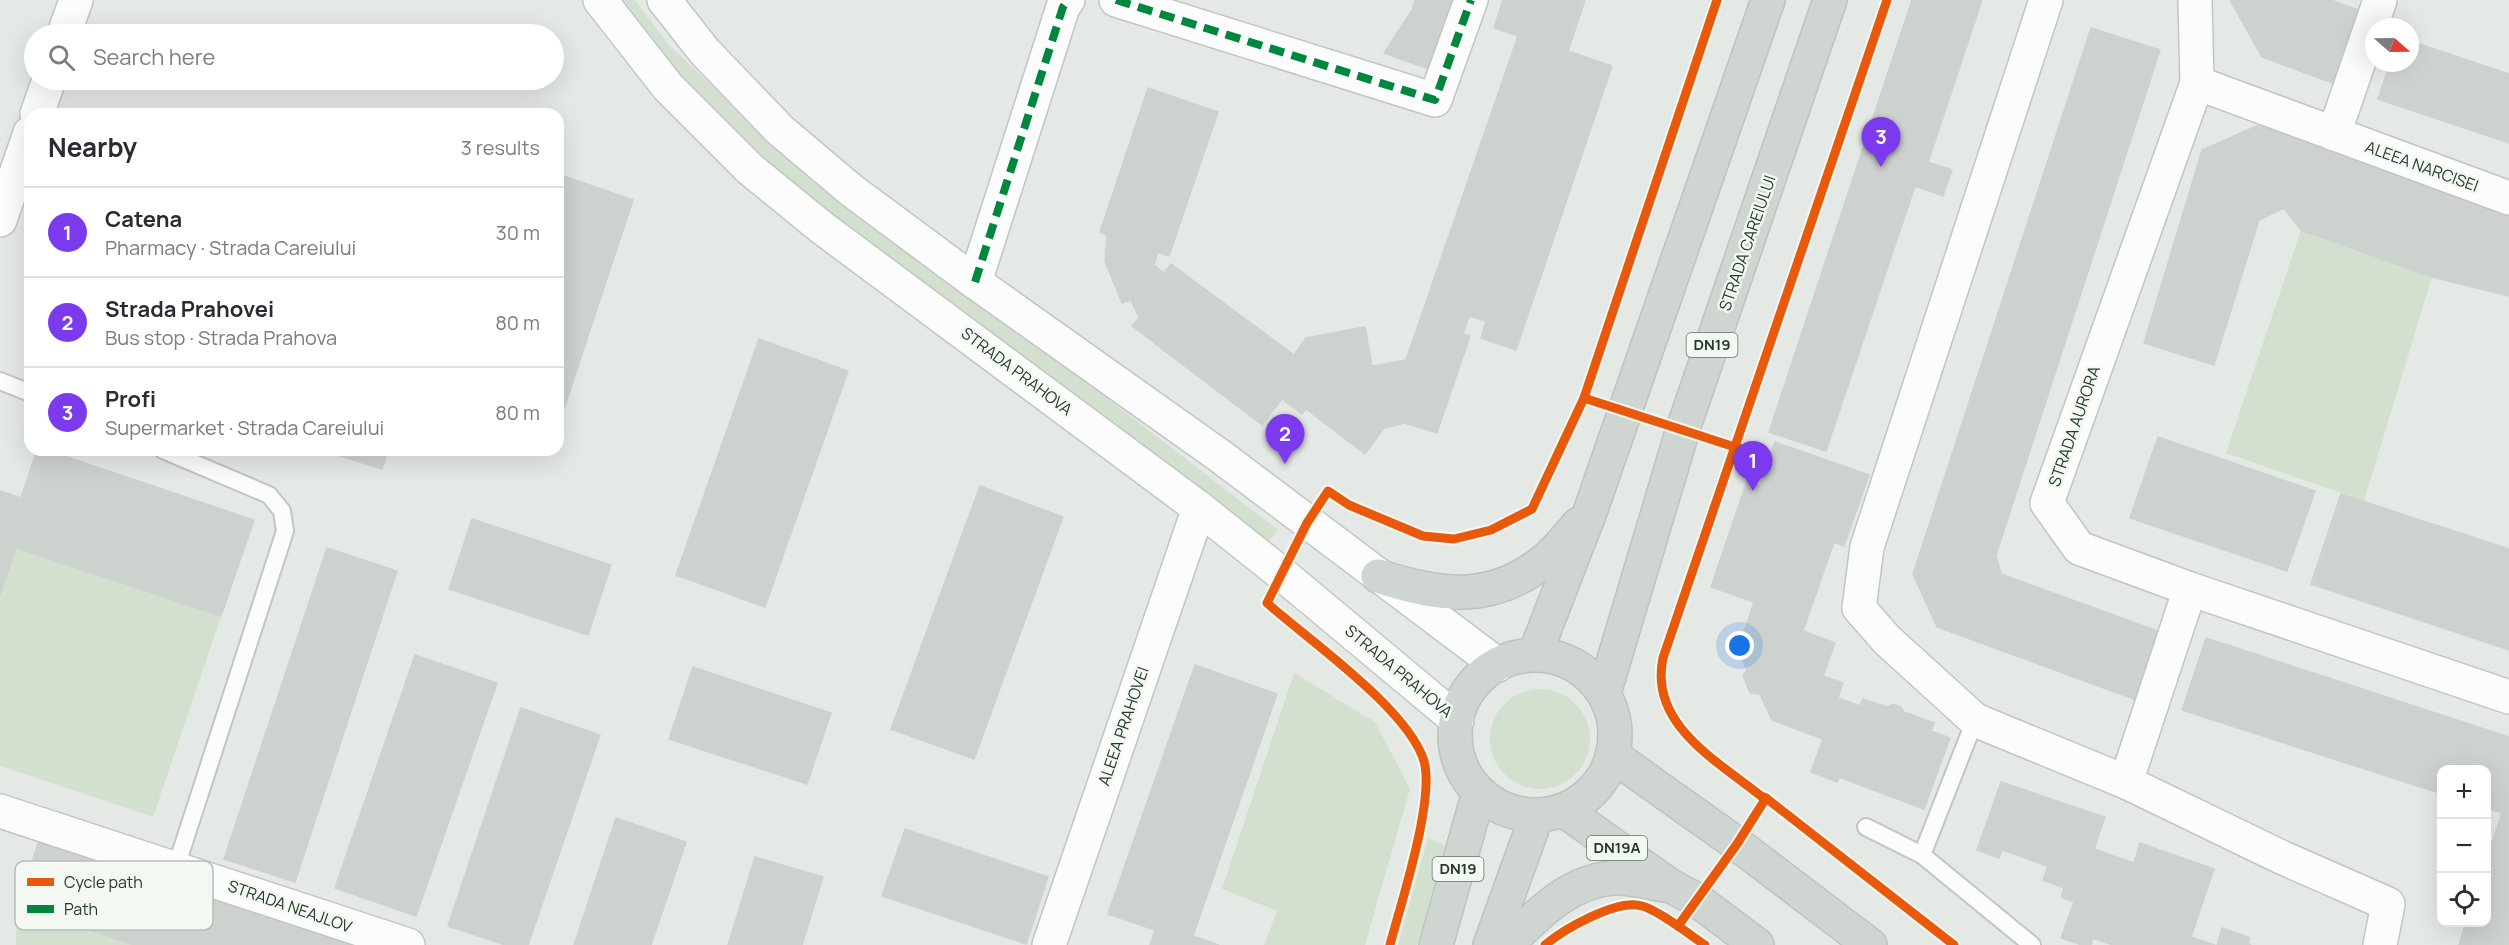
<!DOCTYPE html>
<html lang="en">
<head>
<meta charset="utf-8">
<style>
  :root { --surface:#fff; --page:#f7f7f7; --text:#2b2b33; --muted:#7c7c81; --line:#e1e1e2; --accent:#7c3aed }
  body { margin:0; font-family:Manrope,sans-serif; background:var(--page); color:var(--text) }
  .controls { position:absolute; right:18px; bottom:18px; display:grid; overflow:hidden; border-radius:12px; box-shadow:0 6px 24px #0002 }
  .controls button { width:54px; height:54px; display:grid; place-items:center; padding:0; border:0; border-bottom:2px solid var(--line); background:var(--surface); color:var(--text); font:30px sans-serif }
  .compass { position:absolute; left:2365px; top:18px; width:54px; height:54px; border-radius:50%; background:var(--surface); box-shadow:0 6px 24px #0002; rotate:110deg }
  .you { position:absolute; left:1740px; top:646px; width:21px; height:21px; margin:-15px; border:4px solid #fff; border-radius:50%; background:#1a73e8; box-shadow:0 0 0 9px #1a73e833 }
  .badge { display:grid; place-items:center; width:39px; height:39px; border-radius:50%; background:var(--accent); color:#fff; font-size:20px; font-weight:700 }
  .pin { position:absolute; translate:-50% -50px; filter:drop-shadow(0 2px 3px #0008) }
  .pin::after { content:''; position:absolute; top:32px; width:21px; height:18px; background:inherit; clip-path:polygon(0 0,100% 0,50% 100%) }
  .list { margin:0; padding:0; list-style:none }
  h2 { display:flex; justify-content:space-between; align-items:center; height:78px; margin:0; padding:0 24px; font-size:26px }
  h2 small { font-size:20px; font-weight:400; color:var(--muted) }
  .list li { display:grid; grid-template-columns:39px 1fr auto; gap:18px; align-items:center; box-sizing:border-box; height:90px; padding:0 24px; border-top:2px solid var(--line) }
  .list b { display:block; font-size:22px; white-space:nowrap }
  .list p { margin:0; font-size:20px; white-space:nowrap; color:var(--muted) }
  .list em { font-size:20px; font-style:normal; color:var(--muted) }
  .icon { flex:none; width:33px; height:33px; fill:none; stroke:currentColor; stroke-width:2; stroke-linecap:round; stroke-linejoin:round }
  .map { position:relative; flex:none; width:2509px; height:945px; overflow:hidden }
  .search { position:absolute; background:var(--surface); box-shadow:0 6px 24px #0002; left:24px; top:24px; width:540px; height:66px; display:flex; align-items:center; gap:15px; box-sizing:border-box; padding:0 21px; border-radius:33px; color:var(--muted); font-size:22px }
  .panel { position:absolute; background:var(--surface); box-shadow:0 6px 24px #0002; left:24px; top:108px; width:540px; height:348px; border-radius:18px }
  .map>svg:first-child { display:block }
  .green { fill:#d3e0d0 }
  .building { fill:#ced2ce; stroke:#ced2ce; stroke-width:1.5 }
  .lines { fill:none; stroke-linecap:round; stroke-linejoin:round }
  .lane-casing { stroke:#c2c6c2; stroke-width:20 }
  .street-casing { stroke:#c2c6c2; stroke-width:36 }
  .secondary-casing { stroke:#c2c7c3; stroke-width:36 }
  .primary-casing { stroke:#bdc4bf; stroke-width:36 }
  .lane { stroke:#fbfcfb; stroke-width:16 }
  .street { stroke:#fbfcfb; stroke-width:33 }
  .secondary { stroke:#fbfcfb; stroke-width:33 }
  .primary { stroke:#cfd5d1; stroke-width:33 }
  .quiet { stroke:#00873e; stroke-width:8; stroke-dasharray:15 8; stroke-linecap:butt }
  .cycleway-casing { stroke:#f3f8f3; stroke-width:13 }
  .cycleway { stroke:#e8590c; stroke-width:9 }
  .labels { text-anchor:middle; stroke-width:5; stroke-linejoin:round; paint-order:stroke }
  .shield { fill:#f3f8f3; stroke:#637367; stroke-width:1.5 }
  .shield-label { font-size:15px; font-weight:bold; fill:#253a2b }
  .street-label { font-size:16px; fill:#253a2b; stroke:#f3f8f3 }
  .key { fill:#f3f8f3; stroke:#b5bfb7; stroke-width:1.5 }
  .key-label { font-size:16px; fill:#253a2b }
</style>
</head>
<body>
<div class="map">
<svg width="2509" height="945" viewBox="0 0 2509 945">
  <rect width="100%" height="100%" fill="#e5e9e5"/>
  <g class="green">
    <polygon points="615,0 635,0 669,45 808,177 944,272 1278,530 1266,545 764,170"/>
    <polygon points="2301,230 2432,277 2364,501 2226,453"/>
    <polygon points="16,548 221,616 153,817 0,766 0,595"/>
    <polygon points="1294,673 1375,722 1410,789 1365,945 1264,945 1277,911 1222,889"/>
    <circle cx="1540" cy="739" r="50"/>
    <polygon points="1428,838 1445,846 1417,945 1398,945"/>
    <polygon points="17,905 134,945 16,945"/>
  </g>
  <g class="building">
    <polygon points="1415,0 1453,0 1429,69 1384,53 1412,10"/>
    <polygon points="1503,0 1585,0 1568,51 1612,66 1516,350 1481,338 1486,321 1469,316 1463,334 1470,336 1437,433 1405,423 1384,428 1365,454 1306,409 1302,414 1282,399 1262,425 1132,326 1139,318 1131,300 1122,303 1105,261 1107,235 1100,232 1148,88 1218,112 1169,256 1158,252 1154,265 1164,273 1171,264 1294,355 1306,338 1365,327 1372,366 1406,360 1518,36 1494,28"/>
    <polygon points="1912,0 1982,0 1928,162 1952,170 1943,196 1915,186 1826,451 1769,432"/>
    <polygon points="2230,0 2331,0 2375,16 2349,89 2262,57"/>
    <polygon points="2091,28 2160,50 1996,555 2001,574 2163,633 2139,701 1937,627 1913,574"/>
    <polygon points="2410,41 2509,74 2509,143 2378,99 2390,63 2410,63"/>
    <polygon points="2268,121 2509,207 2509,296 2432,277 2301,230 2284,208 2259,220 2214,365 2144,343 2202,150"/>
    <polygon points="558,174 633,200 558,427"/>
    <polygon points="759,339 848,371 765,607 676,575"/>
    <polygon points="2158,437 2315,491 2287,571 2130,518"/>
    <polygon points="1775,442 1869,475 1844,546 1834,542 1803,631 1835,643 1823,676 1843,683 1838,698 1860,706 1863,699 1887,707 1894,704 1901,707 1904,712 1934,723 1931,731 1950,738 1924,809 1839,777 1837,782 1811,772 1823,739 1772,720 1760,694 1750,693 1743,675 1747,670 1738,651 1754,602 1711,587 1747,481 1760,486"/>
    <polygon points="37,450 46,450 254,520 221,616 16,548 0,595 0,491 21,498"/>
    <polygon points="321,450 388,450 382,469"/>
    <polygon points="980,486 1063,517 974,759 891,729"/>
    <polygon points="2341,494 2509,549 2509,650 2311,584"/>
    <polygon points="472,519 611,565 588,635 449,589"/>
    <polygon points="327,548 397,571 295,882 224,859"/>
    <polygon points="2206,638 2509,737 2509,945 2459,945 2466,922 2486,922 2486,860 2502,813 2486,808 2486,770 2442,770 2442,794 2182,710"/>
    <polygon points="415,655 497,683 416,916 335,888"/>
    <polygon points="1195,665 1277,694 1193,936 1219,945 1150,945 1155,930 1108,914"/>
    <polygon points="693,667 831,713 807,784 669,739"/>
    <polygon points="521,708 600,735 528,945 505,945 448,926"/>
    <polygon points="2001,782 2105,817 2094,849 2134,863 2140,843 2214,869 2191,937 2215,945 2113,945 2093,938 2091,945 2082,945 2061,938 2074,902 2061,897 2064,888 2043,880 2048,866 2002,850 1999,858 1977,850"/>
    <polygon points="616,818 686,842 651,945 574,945"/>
    <polygon points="905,829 1048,877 1026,944 882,896"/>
    <polygon points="41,835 364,945 134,945 17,905"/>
    <polygon points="755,857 823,877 802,945 728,945"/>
    <polygon points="2222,928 2250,938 2248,944 2251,945 2217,945"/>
  </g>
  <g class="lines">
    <g class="lane-casing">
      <g id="lane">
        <polyline points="0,381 30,393"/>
        <polyline points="163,450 269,495 282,511 285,531 176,867"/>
        <polyline points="1866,827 1922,855 2032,945"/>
        <polyline points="1922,855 1975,720"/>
      </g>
    </g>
    <g class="street-casing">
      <g id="street">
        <polyline points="1116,0 1435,100 1471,0"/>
        <polyline points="2046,0 1867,547 1859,608 1887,640 1975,720 2126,782 2281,857 2388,904 2380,945"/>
        <polyline points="2195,0 2197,83 2047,503 2079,548 2190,589 2509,697"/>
        <polyline points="64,34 76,0"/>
        <polyline points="2197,83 2509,198"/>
        <polyline points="37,114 49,80"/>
        <polyline points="2334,134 2380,0"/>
        <polyline points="0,220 30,133"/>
        <polyline points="975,282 1063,7 1068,0"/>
        <polyline points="2126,782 2190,589"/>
        <polyline points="0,811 408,945"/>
        <polyline points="1049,945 1199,508"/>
      </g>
    </g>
    <g class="secondary-casing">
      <g id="secondary">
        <polyline points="600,0 668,87 750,169 821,227 1199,508 1282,574 1457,720"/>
        <polyline points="664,0 705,52 780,130 851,190 975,282 1220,456 1498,665"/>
      </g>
    </g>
    <g class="primary-casing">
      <g id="primary">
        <path d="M1378,576C1438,596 1491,604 1544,561C1557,551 1568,536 1579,524"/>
        <polyline points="1535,654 1590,512 1768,0"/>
        <circle cx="1535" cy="735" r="80"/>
        <polyline points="1604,693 1683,429 1830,0"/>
        <polyline points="1612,755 1737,844 1870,945"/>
        <polyline points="1565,811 1669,885 1697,900 1757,945"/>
        <polyline points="1436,945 1479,792"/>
        <polyline points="1490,945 1537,815"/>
        <path d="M1506,945C1537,916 1568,881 1613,878C1630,877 1648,882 1664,885"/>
      </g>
    </g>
    <use href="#lane" class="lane"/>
    <use href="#street" class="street"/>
    <use href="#secondary" class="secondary"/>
    <use href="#primary" class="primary"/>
    <g class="quiet">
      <polyline points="1116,0 1435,100 1471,0"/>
      <polyline points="975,282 1063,7 1068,0"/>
    </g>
    <g class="cycleway-casing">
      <g id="cycleway">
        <path d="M1887,0L1663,658C1649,724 1716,760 1761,796L1766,798L1954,945"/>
        <polyline points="1584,398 1744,450"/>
        <polyline points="1678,926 1737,844 1766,798"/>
        <path d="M1390,945C1401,903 1435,800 1424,761C1408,709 1310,641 1267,603L1307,523L1328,491L1349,505L1423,536L1454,539L1491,530L1532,509L1584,398L1717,0"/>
        <path d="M1545,945C1563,930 1617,898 1642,906C1658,910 1690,935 1705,945"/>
      </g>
    </g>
    <use href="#cycleway" class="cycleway"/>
  </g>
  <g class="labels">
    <g class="shield">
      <rect x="1686.5" y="333" width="51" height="24" rx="4.5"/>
      <rect x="1587" y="836" width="60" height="24" rx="4.5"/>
      <rect x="1432.5" y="857" width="51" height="24" rx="4.5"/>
    </g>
    <g class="shield-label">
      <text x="1712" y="350">DN19</text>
      <text x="1617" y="853">DN19A</text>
      <text x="1458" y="874">DN19</text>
    </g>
    <g class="street-label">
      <text transform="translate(2422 166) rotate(20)" y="6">ALEEA NARCISEI</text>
      <text transform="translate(1747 243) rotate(-71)" y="6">STRADA CAREIULUI</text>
      <text transform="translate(1017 371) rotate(37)" y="6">STRADA PRAHOVA</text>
      <text transform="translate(2074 426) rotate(-71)" y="6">STRADA AURORA</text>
      <text transform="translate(1399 671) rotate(40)" y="6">STRADA PRAHOVA</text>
      <text transform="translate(1123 726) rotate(-71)" y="6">ALEEA PRAHOVEI</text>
      <text transform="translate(290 906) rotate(19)" y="6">STRADA NEAJLOV</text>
    </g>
  </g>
  <rect x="15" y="861" width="198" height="69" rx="9" class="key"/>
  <rect x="27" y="878" width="27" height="8" fill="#e8590c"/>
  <rect x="27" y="905" width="27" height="8" fill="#00873e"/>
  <g class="key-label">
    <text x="64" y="888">Cycle path</text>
    <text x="64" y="915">Path</text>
  </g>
</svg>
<div class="controls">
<button>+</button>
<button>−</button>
<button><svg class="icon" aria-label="locate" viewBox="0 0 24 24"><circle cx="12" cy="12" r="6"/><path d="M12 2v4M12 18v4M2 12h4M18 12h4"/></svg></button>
</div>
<svg class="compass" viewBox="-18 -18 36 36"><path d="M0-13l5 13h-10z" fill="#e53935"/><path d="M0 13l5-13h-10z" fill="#7c7c81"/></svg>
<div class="you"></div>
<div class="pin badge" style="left:1753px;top:491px">1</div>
<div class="pin badge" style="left:1285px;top:464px">2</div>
<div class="pin badge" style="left:1881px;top:167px">3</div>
<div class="search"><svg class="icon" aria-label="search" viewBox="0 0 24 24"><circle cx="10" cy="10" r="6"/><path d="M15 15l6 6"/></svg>Search here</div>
<section class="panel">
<h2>Nearby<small>3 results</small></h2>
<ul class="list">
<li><span class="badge">1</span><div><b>Catena</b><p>Pharmacy · Strada Careiului</p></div><em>30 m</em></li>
<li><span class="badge">2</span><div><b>Strada Prahovei</b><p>Bus stop · Strada Prahova</p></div><em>80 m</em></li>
<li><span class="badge">3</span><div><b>Profi</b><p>Supermarket · Strada Careiului</p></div><em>80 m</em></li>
</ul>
</section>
</div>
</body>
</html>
